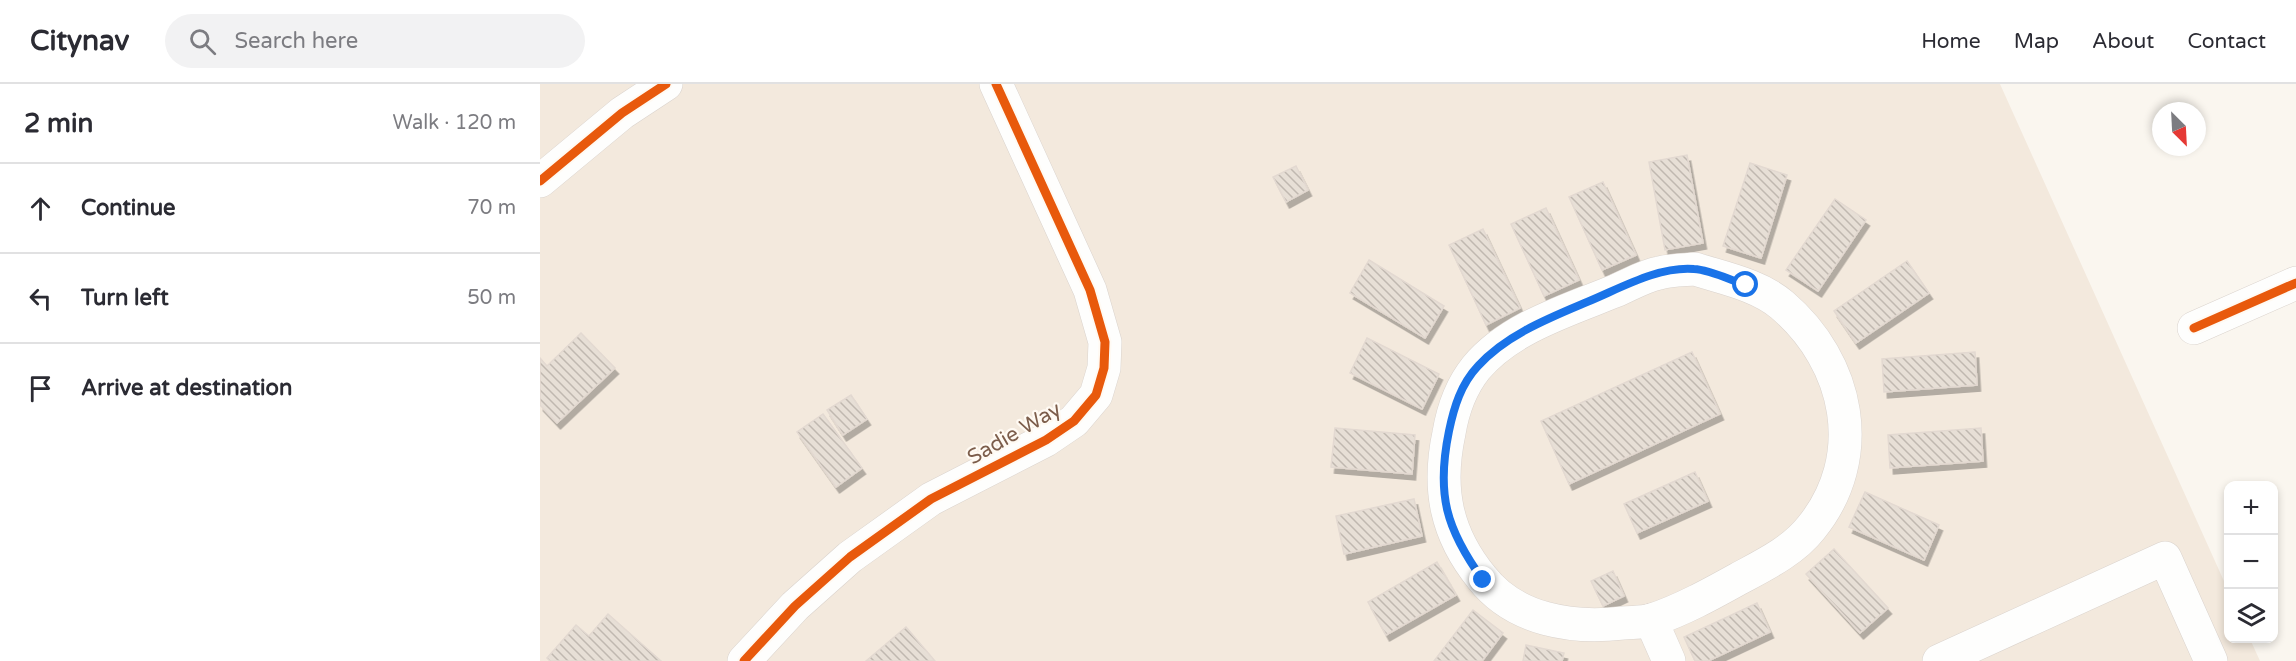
<!DOCTYPE html>
<html lang="en">
<head>
<meta charset="utf-8">
<style>
  :root { --surface:#fff; --page:#f2f2f3; --text:#2b2b33; --muted:#7c7c81; --line:#e1e1e2 }
  body { margin:0; font-family:"Varela Round",sans-serif; background:var(--page); color:var(--text) }
  .controls { position:absolute; right:18px; bottom:18px; display:grid; overflow:hidden; border-radius:12px; box-shadow:0 3px 9px #0003 }
  .controls button { width:54px; height:54px; display:grid; place-items:center; padding:0; border:0; border-bottom:2px solid var(--line); background:var(--surface); color:var(--text); font:30px sans-serif }
  .compass { position:absolute; left:1612px; top:18px; width:54px; height:54px; border-radius:50%; background:var(--surface); box-shadow:0 3px 9px #0003; rotate:156deg }
  .stop { position:absolute; width:18px; height:18px; margin:-14px; border:4px solid #1a73e8; border-radius:50%; background:#fff }
  .stop.end { background:#1a73e8; border-color:#fff; box-shadow:0 2px 6px #0008 }
  .list { margin:0; padding:0; list-style:none }
  h2 { display:flex; justify-content:space-between; align-items:center; height:78px; margin:0; padding:0 24px; font-size:26px }
  h2 small { font-size:20px; font-weight:400; color:var(--muted) }
  .list li { display:grid; grid-template-columns:39px 1fr auto; gap:18px; align-items:center; box-sizing:border-box; height:90px; padding:0 24px; border-top:2px solid var(--line) }
  .list b { display:block; font-size:22px; white-space:nowrap }
  .list em { font-size:20px; font-style:normal; color:var(--muted) }
  .icon { flex:none; width:33px; height:33px; fill:none; stroke:currentColor; stroke-width:2; stroke-linecap:round; stroke-linejoin:round }
  .map { position:relative; flex:none; width:1756px; height:577px; overflow:hidden }
  header { display:flex; align-items:center; gap:36px; box-sizing:border-box; height:84px; padding:0 30px; background:var(--surface); border-bottom:2px solid var(--line) }
  header strong { font-size:28px }
  nav { display:flex; gap:33px; margin-inline-start:auto; font-size:21px }
  .search { width:420px; height:54px; background:var(--page); display:flex; align-items:center; gap:15px; box-sizing:border-box; padding:0 21px; border-radius:33px; color:var(--muted); font-size:22px }
  main { display:flex }
  aside { flex:1; background:var(--surface) }
  .map>svg:first-child { display:block }
  .residential { fill:#f3e9dd }
  .building { fill:url(#building-back-hatch); stroke:#e3d9d1; stroke-width:1.5; filter:url(#shadow) }
  .lines { fill:none; stroke-linecap:round; stroke-linejoin:round }
  .minor-casing { stroke:#dad3cd; stroke-width:34 }
  .minor { stroke:#fefefd; stroke-width:33 }
  .cycleway-casing { stroke:#fffaf3; stroke-width:13 }
  .cycleway { stroke:#e8590c; stroke-width:9 }
  .route { stroke:#1a73e8; stroke-width:8 }
  .labels { text-anchor:middle; stroke-width:4.5; stroke-linejoin:round; paint-order:stroke }
  .street-label { font-size:21px; fill:#7c5d4b; stroke:#fffaf3 }
</style>
</head>
<body>
<header>
<strong>Citynav</strong>
<div class="search"><svg class="icon" aria-label="search" viewBox="0 0 24 24"><circle cx="10" cy="10" r="6"/><path d="M15 15l6 6"/></svg>Search here</div>
<nav><a>Home</a><a>Map</a><a>About</a><a>Contact</a></nav>
</header>
<main>
<aside>
<h2>2 min<small>Walk · 120 m</small></h2>
<ul class="list">
<li><svg class="icon" aria-label="ahead" viewBox="0 0 24 24"><path d="M12 20V5M6 11l6-6 6 6"/></svg><div><b>Continue</b></div><em>70 m</em></li>
<li><svg class="icon" aria-label="left" viewBox="0 0 24 24"><path d="M17 20v-9H6M10 6l-5 5 5 5"/></svg><div><b>Turn left</b></div><em>50 m</em></li>
<li><svg class="icon" aria-label="arrive" viewBox="0 0 24 24"><path d="M6 21V4h12l-3 4 3 4H6"/></svg><div><b>Arrive at destination</b></div></li>
</ul>
</aside>
<div class="map">
<svg width="1756" height="577" viewBox="0 0 1756 577">
  <defs>
    <pattern id="building-back-hatch" width="6" height="6" patternUnits="userSpaceOnUse" patternTransform="scale(1.5)"><rect width="6" height="6" fill="#e7dfd6"/><path d="M-1 5l2 2M0 0l6 6M5-1l2 2" fill="none" stroke="#c0b8b0"/></pattern>
    <filter id="shadow"><feDropShadow dx="3.5" dy="6" stdDeviation="0" flood-color="#0004"/></filter>
  </defs>
  <rect width="100%" height="100%" fill="#faf6ef"/>
  <polygon class="residential" points="0,0 1460,0 1688,506 1688,554 1710,555 1720,577 0,577"/>
  <g class="building">
    <polygon points="1147,71 1163,159 1125,166 1109,78"/>
    <polygon points="1210,79 1247,91 1221,174 1183,162"/>
    <polygon points="756,82 768,106 746,118 733,93"/>
    <polygon points="1063,98 1096,171 1062,186 1029,113"/>
    <polygon points="1295,115 1326,136 1278,207 1246,186"/>
    <polygon points="1006,124 1039,196 1004,212 971,140"/>
    <polygon points="943,145 980,224 946,241 909,161"/>
    <polygon points="829,176 904,222 885,254 810,209"/>
    <polygon points="1367,177 1389,209 1316,259 1294,227"/>
    <polygon points="41,249 75,284 17,339 0,321 0,274 7,282"/>
    <polygon points="827,254 899,290 882,325 810,289"/>
    <polygon points="1152,268 1180,330 1029,400 1001,337"/>
    <polygon points="1435,268 1437,301 1344,308 1342,275"/>
    <polygon points="311,311 327,335 303,351 287,326"/>
    <polygon points="283,330 322,384 296,403 257,348"/>
    <polygon points="795,344 875,351 872,390 791,383"/>
    <polygon points="1441,344 1443,377 1350,384 1348,351"/>
    <polygon points="1155,388 1168,417 1097,449 1084,420"/>
    <polygon points="1325,408 1399,441 1384,476 1309,443"/>
    <polygon points="874,415 882,452 804,470 796,432"/>
    <polygon points="1294,465 1348,524 1320,549 1266,490"/>
    <polygon points="897,478 916,511 846,551 828,518"/>
    <polygon points="1073,487 1084,512 1063,522 1051,497"/>
    <polygon points="1217,519 1230,548 1168,577 1155,577 1144,553"/>
    <polygon points="933,526 963,549 942,577 894,577"/>
    <polygon points="68,530 121,577 10,577 7,574 36,541 49,552"/>
    <polygon points="366,543 395,577 326,577"/>
    <polygon points="986,561 1024,569 1022,577 983,577"/>
  </g>
  <g class="lines">
    <g class="minor-casing">
      <g id="minor">
        <polyline points="0,97 82,29 126,0"/>
        <path d="M1155,185C1183,194 1219,201 1242,221C1309,278 1329,373 1271,444C1253,467 1224,481 1198,495C1171,510 1142,526 1112,536C1103,539 1092,538 1083,539C1032,545 975,536 942,494C906,450 897,405 909,349C913,325 920,304 936,284C969,244 1028,226 1075,207C1089,201 1104,192 1119,189C1130,186 1143,186 1155,185Z"/>
        <polyline points="1654,244 1756,199"/>
        <polyline points="1111,536 1129,577"/>
        <polyline points="204,577 255,522 310,473 391,415 506,356 534,337 556,311 564,284 565,258 550,206 456,0"/>
        <polyline points="1399,577 1625,474 1671,577"/>
      </g>
    </g>
    <use href="#minor" class="minor"/>
    <g class="cycleway-casing">
      <g id="cycleway">
        <polyline points="0,97 82,29 126,0"/>
        <polyline points="1654,244 1756,199"/>
        <polyline points="204,577 255,522 310,473 391,415 506,356 534,337 556,311 564,284 565,258 550,206 456,0"/>
      </g>
    </g>
    <use href="#cycleway" class="cycleway"/>
  </g>
  <g class="lines">
    <path class="route" d="M943,496C906,445 896,410 909,347C914,323 921,300 938,282C966,251 1009,234 1047,218C1079,205 1118,182 1154,185C1171,186 1190,196 1206,201"/>
  </g>
  <g class="labels">
    <g class="street-label">
      <text transform="translate(474 349) rotate(-30)" y="7">Sadie Way</text>
    </g>
  </g>
</svg>
<div class="controls">
<button>+</button>
<button>−</button>
<button><svg class="icon" aria-label="layers" viewBox="0 0 24 24"><path d="M12 4l9 5-9 5-9-5zM3 14l9 5 9-5"/></svg></button>
</div>
<svg class="compass" viewBox="-18 -18 36 36"><path d="M0-13l5 13h-10z" fill="#e53935"/><path d="M0 13l5-13h-10z" fill="#7c7c81"/></svg>
<div class="stop" style="left:1206px;top:201px"></div>
<div class="stop end" style="left:943px;top:496px"></div>
</div>
</main>
</body>
</html>
